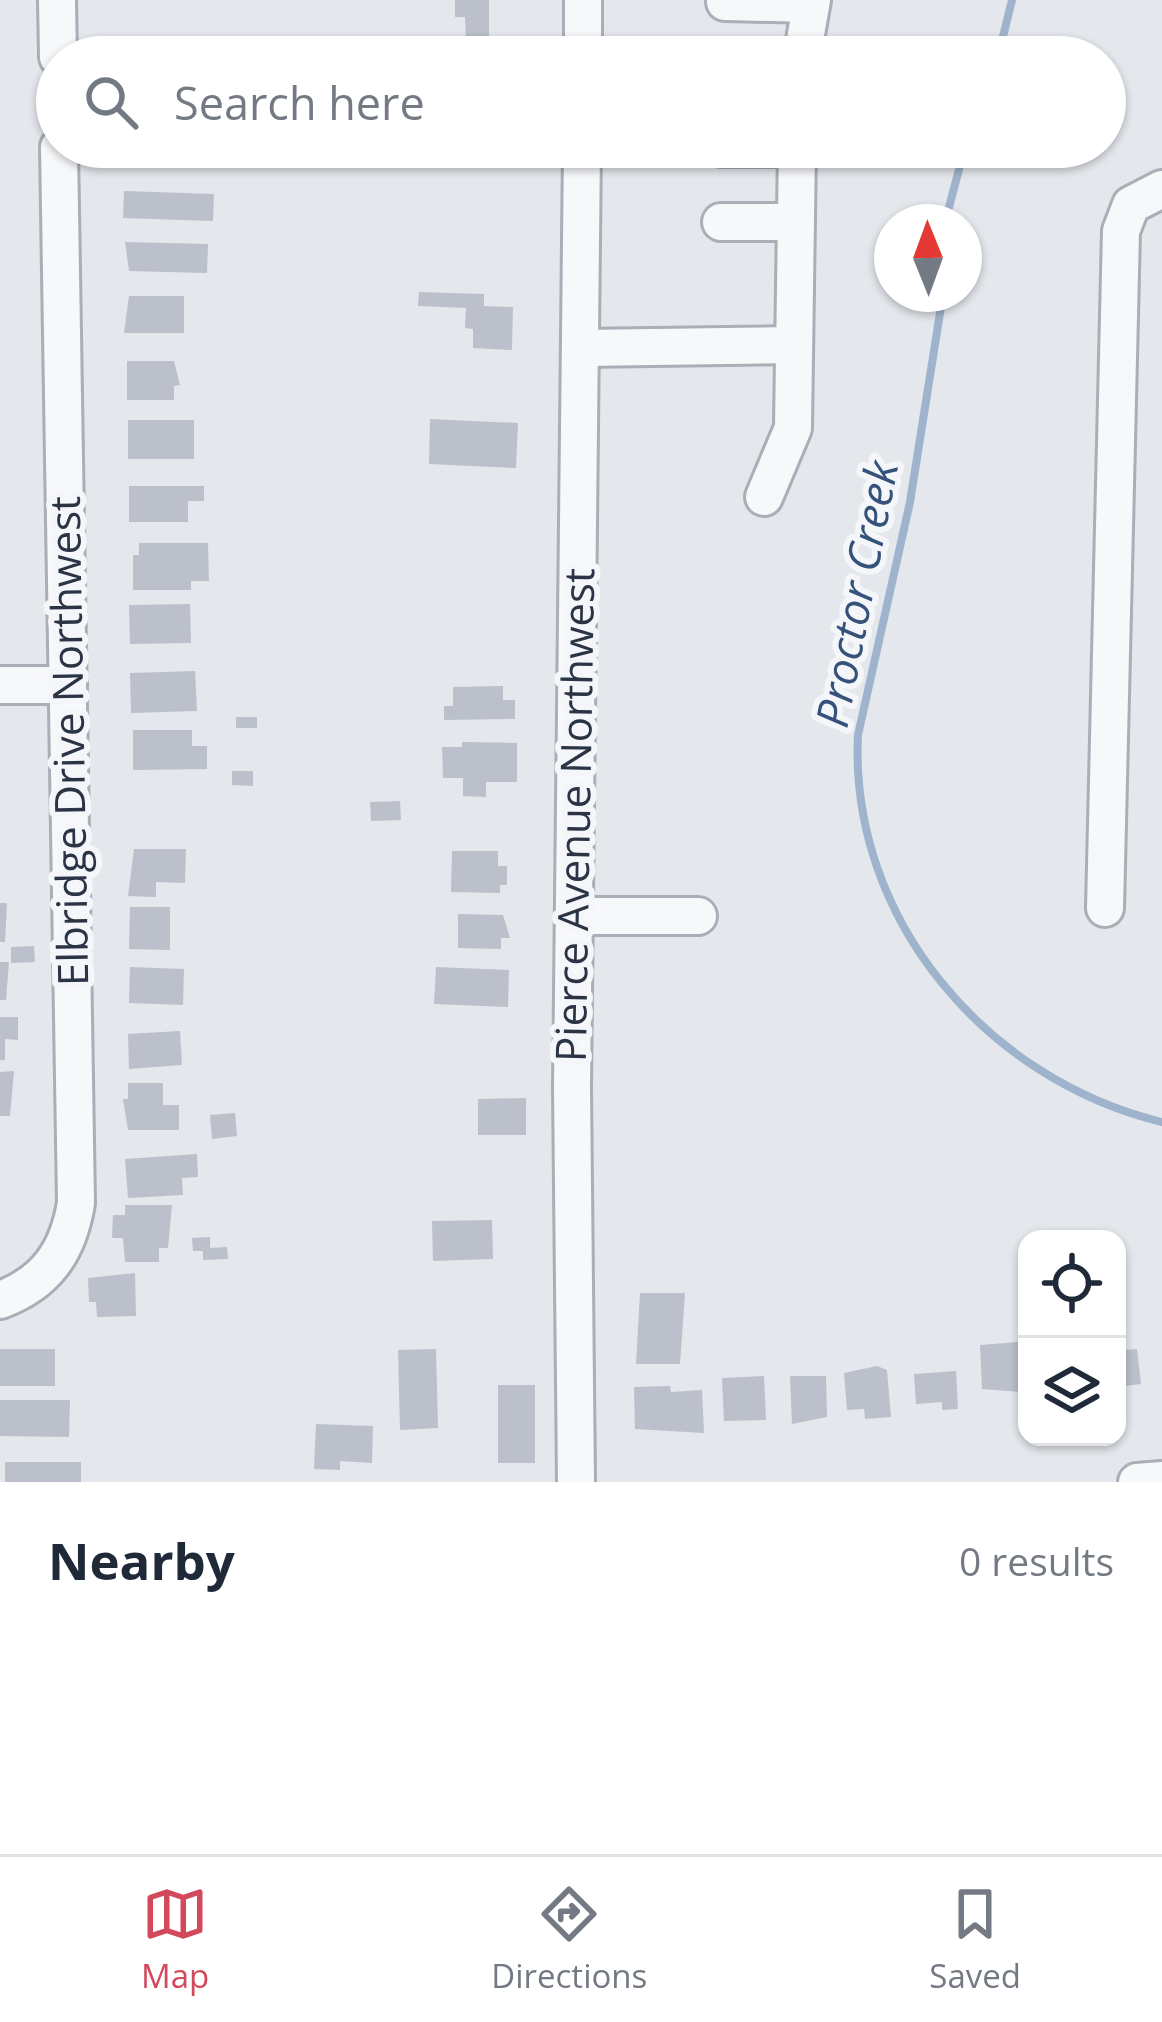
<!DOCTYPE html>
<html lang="en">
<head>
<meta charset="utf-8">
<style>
  :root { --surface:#fff; --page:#f2f2f3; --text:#1f2937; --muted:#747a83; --line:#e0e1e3; --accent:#d1495b }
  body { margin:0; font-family:"Open Sans",sans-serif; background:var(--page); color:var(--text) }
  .controls { position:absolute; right:36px; bottom:36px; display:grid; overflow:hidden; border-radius:24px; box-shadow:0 3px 9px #0004 }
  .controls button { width:108px; height:108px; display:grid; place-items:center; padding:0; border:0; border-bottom:3px solid var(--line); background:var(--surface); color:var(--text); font:60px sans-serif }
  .compass { position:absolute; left:874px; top:204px; width:108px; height:108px; border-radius:50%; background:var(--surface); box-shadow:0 3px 9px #0004; rotate:359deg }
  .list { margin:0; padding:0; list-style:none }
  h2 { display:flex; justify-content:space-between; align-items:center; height:156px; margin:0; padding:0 48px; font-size:51px }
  h2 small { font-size:39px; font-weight:400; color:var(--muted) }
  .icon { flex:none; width:66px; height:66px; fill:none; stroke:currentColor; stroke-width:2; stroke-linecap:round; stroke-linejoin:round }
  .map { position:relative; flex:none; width:1162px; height:1482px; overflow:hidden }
  .search { position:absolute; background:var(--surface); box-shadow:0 3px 9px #0004; left:36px; right:36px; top:36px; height:132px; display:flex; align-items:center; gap:30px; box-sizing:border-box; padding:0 42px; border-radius:66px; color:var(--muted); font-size:45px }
  .sheet { height:372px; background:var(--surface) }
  nav { display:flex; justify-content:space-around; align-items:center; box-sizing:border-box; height:168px; border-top:3px solid var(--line); background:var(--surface); font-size:33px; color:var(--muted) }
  nav a { display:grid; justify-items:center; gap:6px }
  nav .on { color:var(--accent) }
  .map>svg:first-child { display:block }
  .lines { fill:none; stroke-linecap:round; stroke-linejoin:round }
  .stream { stroke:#9fb4cc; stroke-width:8 }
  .building { fill:#bbc0ca }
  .minor-casing { stroke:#a9aeb7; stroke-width:42 }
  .minor { stroke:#f7f8fa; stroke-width:36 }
  .labels { text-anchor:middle; stroke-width:12; stroke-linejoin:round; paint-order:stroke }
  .street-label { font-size:42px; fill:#2b3445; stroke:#f4f6f9 }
  .water-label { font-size:45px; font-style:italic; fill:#34527a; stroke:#f4f6f9 }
</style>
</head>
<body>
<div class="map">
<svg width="1162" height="1482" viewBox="0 0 1162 1482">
  <rect width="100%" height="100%" fill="#e4e7ec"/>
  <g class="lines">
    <g class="stream">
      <polyline points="998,57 1012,0"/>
      <polyline points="945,222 965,147"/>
      <path d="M943,294L910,502L858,735C849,919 987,1080 1162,1122"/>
    </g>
  </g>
  <g class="building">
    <polygon points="455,0 489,0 489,39 466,39 465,17 455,17"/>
    <polygon points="124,191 214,194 213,221 123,218"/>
    <polygon points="125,242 208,244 207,273 129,271"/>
    <polygon points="419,292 484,294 484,306 513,307 512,350 473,348 473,329 465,328 466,308 418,306"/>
    <polygon points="129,296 184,296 184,333 124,333"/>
    <polygon points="127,361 174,361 180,385 174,386 174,400 127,400"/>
    <polygon points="430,419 518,423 516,468 429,464"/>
    <rect x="128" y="420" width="66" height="39"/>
    <polygon points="129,486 204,486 204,501 188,501 188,522 129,522"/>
    <polygon points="139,543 208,543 209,581 191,581 191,590 133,590 133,555 139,555"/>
    <polygon points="190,604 191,643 130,644 129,605"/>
    <polygon points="195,671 197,711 131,713 130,673"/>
    <polygon points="503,686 503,700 515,700 515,719 444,720 444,706 453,706 453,687"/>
    <rect x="236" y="717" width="21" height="11"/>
    <polygon points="133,730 192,730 192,746 207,746 207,769 133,770"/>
    <polygon points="462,742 517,743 517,782 486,782 486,797 463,796 463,778 443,778 442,747 462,747"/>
    <polygon points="232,771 253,771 253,786 232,785"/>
    <polygon points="400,801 401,820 371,821 370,802"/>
    <polygon points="134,849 186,849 185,883 156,882 156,897 128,896"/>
    <polygon points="452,851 498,851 498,866 507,866 507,885 500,885 500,893 451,892"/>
    <polygon points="0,903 7,903 5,942 0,942"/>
    <polygon points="130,907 170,907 170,950 129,949"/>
    <polygon points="458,914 503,915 510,938 501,938 501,949 458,948"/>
    <polygon points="34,946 35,962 11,963 11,947"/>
    <polygon points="0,962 9,962 6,1000 0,1000"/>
    <polygon points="130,967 184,969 183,1005 129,1003"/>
    <polygon points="436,967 509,970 508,1007 434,1004"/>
    <polygon points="0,1017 18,1017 18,1040 5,1039 5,1060 0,1060"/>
    <polygon points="180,1031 182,1065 129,1069 128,1034"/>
    <polygon points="14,1071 10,1116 0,1116 0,1072"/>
    <polygon points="128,1083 163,1083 163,1105 179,1105 179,1130 128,1130 123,1099 128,1099"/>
    <polygon points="526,1098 526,1135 478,1135 478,1099"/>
    <polygon points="235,1113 237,1136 212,1139 210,1115"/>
    <polygon points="197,1154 198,1177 182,1178 183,1195 128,1198 125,1159"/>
    <polygon points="125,1205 172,1205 168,1248 159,1248 159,1262 125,1262 123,1238 112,1238 113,1215 125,1215"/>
    <polygon points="492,1220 493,1259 433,1261 432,1221"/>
    <polygon points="210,1237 210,1248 227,1247 228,1259 203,1260 203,1251 193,1251 192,1238"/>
    <polygon points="135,1273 136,1316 97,1317 96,1302 89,1302 88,1278"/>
    <polygon points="640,1293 685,1293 680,1364 636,1364"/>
    <polygon points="1117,1336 1124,1336 1125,1350 1137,1349 1141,1384 1117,1387"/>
    <polygon points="1019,1342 1022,1392 982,1389 980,1345"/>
    <rect x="0" y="1349" width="55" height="37"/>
    <polygon points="436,1349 438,1428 400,1430 398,1350"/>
    <polygon points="877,1366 887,1370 891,1417 865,1419 864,1409 847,1410 844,1373"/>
    <polygon points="956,1371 958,1409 942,1410 942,1402 916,1404 914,1374"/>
    <polygon points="764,1376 766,1420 724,1421 722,1378"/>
    <polygon points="790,1376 826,1376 827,1417 792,1424"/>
    <rect x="498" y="1385" width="37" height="78"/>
    <polygon points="670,1386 671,1392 702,1390 704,1433 635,1429 634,1387"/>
    <polygon points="0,1400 70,1400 69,1437 0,1436"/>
    <polygon points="316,1424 373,1426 372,1463 340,1461 340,1470 314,1469"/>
    <rect x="5" y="1462" width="76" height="20"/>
  </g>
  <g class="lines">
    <g class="minor-casing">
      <g id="minor">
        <polyline points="57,0 58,57"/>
        <polyline points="725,2 811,4"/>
        <polyline points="583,57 583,0"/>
        <polyline points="802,57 812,0"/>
        <polyline points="722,148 797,148"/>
        <polyline points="721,222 796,222"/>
        <polyline points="580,348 794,345"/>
        <polyline points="764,497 793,428 797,147"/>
        <polyline points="0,685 68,685"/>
        <polyline points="1105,908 1121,231 1131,205 1162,189"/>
        <polyline points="574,916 698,916"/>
        <path d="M0,1300C46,1283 68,1252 76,1203L59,147"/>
        <polyline points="576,1482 572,1087 582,147"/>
        <polyline points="1137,1482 1162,1480"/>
      </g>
    </g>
    <use href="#minor" class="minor"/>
  </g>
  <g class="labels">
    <g class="street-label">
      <text transform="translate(69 741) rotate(-91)" y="15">Elbridge Drive Northwest</text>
      <text transform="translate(575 815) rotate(-89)" y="15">Pierce Avenue Northwest</text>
    </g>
    <g class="water-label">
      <text transform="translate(857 594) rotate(-79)" y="16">Proctor Creek</text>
    </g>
  </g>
</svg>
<div class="controls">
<button><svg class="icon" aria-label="locate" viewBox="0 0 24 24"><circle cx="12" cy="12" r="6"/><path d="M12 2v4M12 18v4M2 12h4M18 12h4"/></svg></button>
<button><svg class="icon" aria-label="layers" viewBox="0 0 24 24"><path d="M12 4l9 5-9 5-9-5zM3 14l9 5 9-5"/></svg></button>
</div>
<svg class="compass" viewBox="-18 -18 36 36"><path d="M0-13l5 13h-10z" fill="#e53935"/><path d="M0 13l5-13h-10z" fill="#747a83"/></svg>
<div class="search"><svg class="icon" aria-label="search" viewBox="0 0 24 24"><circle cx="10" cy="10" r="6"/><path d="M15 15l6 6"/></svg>Search here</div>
</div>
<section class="sheet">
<h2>Nearby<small>0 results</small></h2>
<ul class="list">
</ul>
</section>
<nav>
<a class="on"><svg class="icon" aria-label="map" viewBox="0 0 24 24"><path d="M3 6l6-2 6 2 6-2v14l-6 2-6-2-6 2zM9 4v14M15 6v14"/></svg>Map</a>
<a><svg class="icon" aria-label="directions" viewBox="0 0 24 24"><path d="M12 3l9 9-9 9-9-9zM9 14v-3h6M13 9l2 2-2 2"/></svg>Directions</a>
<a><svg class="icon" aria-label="saved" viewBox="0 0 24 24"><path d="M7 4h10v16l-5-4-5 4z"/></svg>Saved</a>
</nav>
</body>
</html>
